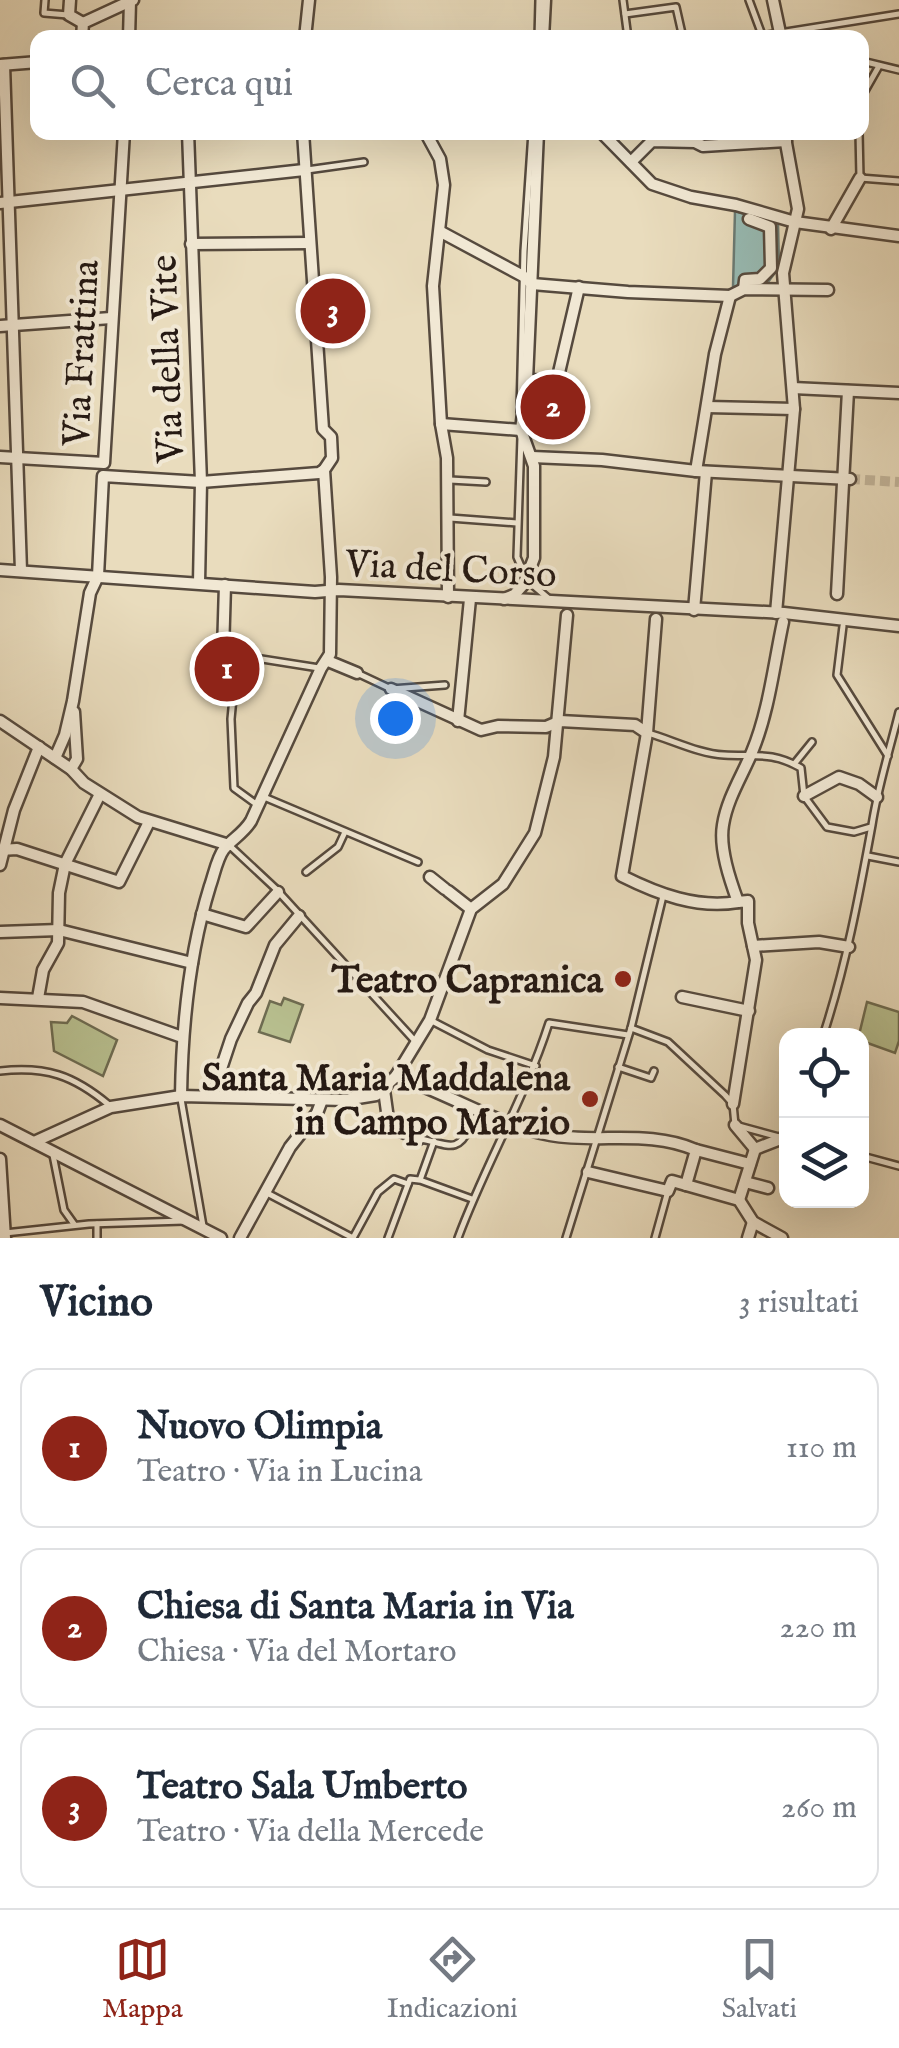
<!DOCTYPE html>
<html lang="it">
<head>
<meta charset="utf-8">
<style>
  :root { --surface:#fff; --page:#f2f2f3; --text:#1f2937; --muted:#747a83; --line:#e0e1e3; --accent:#8f2418 }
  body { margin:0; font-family:"IM FELL English",serif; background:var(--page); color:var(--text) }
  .controls { position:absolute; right:30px; bottom:30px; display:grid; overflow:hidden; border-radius:20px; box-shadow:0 10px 40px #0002 }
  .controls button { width:90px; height:90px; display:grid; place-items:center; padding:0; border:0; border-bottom:2px solid var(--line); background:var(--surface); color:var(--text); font:50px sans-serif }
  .you { position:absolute; left:395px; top:718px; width:35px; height:35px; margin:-25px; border:8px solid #fff; border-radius:50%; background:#1a73e8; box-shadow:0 0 0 15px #1a73e833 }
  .badge { display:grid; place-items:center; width:65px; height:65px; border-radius:50%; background:var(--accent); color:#fff; font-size:32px; font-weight:700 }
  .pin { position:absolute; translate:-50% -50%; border:5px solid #fff; box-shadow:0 2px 10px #0006 }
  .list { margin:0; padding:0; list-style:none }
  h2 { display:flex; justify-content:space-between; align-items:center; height:130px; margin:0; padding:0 40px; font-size:42px }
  h2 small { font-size:32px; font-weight:400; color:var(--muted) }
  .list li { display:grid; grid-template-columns:65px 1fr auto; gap:30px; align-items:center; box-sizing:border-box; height:160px; margin:0 20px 20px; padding:0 20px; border:2px solid var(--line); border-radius:20px }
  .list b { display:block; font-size:38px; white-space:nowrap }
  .list p { margin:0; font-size:32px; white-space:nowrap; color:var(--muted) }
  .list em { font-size:32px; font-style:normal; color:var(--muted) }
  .icon { flex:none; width:55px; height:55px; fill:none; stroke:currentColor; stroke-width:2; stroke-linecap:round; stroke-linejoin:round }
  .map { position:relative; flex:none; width:899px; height:1238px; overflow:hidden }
  .search { position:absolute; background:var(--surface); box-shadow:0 10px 40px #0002; left:30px; right:30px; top:30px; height:110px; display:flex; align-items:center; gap:25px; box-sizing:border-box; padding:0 35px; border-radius:20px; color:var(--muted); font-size:38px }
  .sheet { height:670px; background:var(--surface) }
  nav { display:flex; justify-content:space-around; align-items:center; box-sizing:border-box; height:140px; border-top:2px solid var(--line); background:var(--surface); font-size:28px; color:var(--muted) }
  nav a { display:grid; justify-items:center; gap:5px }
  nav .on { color:var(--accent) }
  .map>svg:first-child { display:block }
  .green { fill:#b8c090; stroke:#6e6c52; stroke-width:2.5 }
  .water { fill:#97bbb4; stroke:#697a74; stroke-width:2.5 }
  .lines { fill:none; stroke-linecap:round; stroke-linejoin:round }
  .street-tunnel { stroke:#c2b59b; stroke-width:10; stroke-dasharray:10 5; stroke-linecap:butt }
  .lane-casing { stroke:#564a3e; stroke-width:10 }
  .street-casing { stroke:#564a3e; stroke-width:15 }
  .lane { stroke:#f1e8d4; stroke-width:5 }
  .street { stroke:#f1e8d4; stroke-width:10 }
  .poi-dot { fill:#8f2418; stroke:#f1e8d4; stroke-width:4 }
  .labels { text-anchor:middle; stroke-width:8; stroke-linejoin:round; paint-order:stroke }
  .street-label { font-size:38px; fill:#251913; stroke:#f1e8d4 }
  .poi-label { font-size:38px; font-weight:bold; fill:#251913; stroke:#f1e8d4; text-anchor:end }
</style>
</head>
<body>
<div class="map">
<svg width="899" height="1238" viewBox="0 0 899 1238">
  <rect width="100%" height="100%" fill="#e9dcbd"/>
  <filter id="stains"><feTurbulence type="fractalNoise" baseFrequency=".002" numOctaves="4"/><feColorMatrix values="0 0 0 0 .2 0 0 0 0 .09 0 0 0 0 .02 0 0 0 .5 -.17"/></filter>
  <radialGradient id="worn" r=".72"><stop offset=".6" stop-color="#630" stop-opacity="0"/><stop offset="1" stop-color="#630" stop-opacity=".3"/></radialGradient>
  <g class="green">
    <polygon points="284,998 303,1005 290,1042 259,1032 270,1001 281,1005"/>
    <polygon points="867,1002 899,1012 899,1041 895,1053 862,1041 862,1036 859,1035"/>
    <polygon points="72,1016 117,1040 103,1076 54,1051 51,1022 67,1023"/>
  </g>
  <polygon class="water" points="735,211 778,224 779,267 768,282 733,287"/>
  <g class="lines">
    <polyline class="street-tunnel" points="850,479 899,482"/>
    <g class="lane-casing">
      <g id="lane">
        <polyline points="45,0 44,13 68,15"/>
        <polyline points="623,0 628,38"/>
        <polyline points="749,0 762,35"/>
        <polyline points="625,14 676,7 683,38"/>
        <polyline points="538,38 539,0"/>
        <polyline points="748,38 899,14"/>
        <polyline points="862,61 899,70"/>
        <polyline points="862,96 879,66"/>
        <polyline points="859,132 860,178 899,181"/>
        <polyline points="307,170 364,162"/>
        <polyline points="520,411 524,251 532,132"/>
        <polyline points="521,437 517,557 527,580 548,598"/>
        <polyline points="450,480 486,482"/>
        <polyline points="450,518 517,523"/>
        <polyline points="843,626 837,675 888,756"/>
        <polyline points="357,673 391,689 445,685"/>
        <path d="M648,733C672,740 700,754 724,755C755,757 771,751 801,768L804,796L827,827L854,832L871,827"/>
        <polyline points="795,763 812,742"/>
        <polyline points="264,797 418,862"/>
        <polyline points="256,804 234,788 231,719 237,655 319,668"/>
        <polyline points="230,846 275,888 415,1041"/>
        <polyline points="868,856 899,862"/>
        <polyline points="306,872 338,847 345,832"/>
        <polyline points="430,1020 488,1050 536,1066"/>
        <polyline points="631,1028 668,1042 725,1095 733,1104 735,1125 779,1137"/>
        <path d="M823,1036C846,966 859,896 872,825C878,786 890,749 899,712"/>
        <polyline points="618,1067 651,1078 654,1071"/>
        <path d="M0,1071C46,1066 73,1075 109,1105"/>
        <polyline points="181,1099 203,1226"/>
        <path d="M420,1139C446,1143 457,1156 470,1127"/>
        <polyline points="434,1141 420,1180 472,1199"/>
        <polyline points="53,1155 64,1210 74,1224"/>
        <polyline points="862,1156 899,1166"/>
        <polyline points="267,1193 353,1238"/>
        <polyline points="97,1224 97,1238"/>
        <polyline points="5,1233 89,1224 184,1221"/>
        <polyline points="353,1238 378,1192 394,1179 408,1184"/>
        <polyline points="388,1238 410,1179 419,1180"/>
        <path d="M458,1238C485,1165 525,1098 549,1023L628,1035"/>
        <polyline points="566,1238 631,1028 663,896"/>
        <polyline points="655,1238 668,1191"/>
      </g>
    </g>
    <g class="street-casing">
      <g id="street">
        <polyline points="70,0 69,15 83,23"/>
        <polyline points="773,0 780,33"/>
        <polyline points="82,38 83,23 133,0"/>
        <polyline points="129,38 130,1"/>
        <polyline points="305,38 309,0"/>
        <polyline points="543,38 545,0"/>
        <polyline points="0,65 38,62"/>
        <polyline points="4,65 21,571"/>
        <polyline points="188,132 201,482 199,583"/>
        <polyline points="601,132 652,184 691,197 736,205 795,222 899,236"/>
        <polyline points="428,137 440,159 444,185 433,286 441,424 447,458 448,597"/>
        <polyline points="631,162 652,141 695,142 703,146 786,141"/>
        <polyline points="0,203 304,170"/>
        <polyline points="831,229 860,178"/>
        <polyline points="441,232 523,276 532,284 628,292 730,296 744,289 828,290"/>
        <polyline points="191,244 309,243"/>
        <polyline points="744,289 745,280 760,279 771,268 770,227 749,219"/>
        <polyline points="0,326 111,318"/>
        <polyline points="527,380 557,381 579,287"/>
        <polyline points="793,388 899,393"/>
        <polyline points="707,407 794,409"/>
        <polyline points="441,424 521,430"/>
        <polyline points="0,457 104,463 124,132"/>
        <polyline points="532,457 602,460 696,471 850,479"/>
        <polyline points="696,471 715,354 730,296"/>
        <polyline points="0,570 315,592 339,590 784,613 899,626"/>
        <polyline points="225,585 223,652 237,655"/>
        <polyline points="837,594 848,391"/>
        <polyline points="504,599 514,595 524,584 534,558 534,466 521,430 527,380 538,132"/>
        <polyline points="694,610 706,472"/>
        <polyline points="776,613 794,409 783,273 798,209 784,132"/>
        <path d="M656,619L647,733L622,876C658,894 697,909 738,902"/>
        <polyline points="328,661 357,673"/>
        <polyline points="391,689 481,730 498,726 546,727 560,721 635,725 644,731"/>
        <polyline points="0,721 71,769 84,783 138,817 229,845"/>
        <polyline points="458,721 470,599"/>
        <polyline points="55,758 65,735 73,701 90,593 98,576 103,476 201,482 319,473 324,470"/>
        <polyline points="71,769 77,759 74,712"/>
        <polyline points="804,796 839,777 859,784 877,797"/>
        <polyline points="0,850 17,849 119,882 149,822"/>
        <polyline points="0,865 14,810 39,747"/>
        <polyline points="430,877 445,889"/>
        <polyline points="448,891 471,909"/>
        <polyline points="202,914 246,927 278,892"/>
        <polyline points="0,932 59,930 192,963"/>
        <polyline points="753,946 819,942 849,947"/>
        <polyline points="682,997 749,1011"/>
        <polyline points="0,998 83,1002 182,1037"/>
        <polyline points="38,998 43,970 58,943 59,893 65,864 100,794"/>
        <path d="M396,1076C448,1093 496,1125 550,1135C599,1144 648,1129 696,1150L686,1185"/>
        <polyline points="384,1090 389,1126 419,1139"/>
        <path d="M181,1096C182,1025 189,954 210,886C214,875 217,858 224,849C233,838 243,834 251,821L321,668L330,654L331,577L324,470L332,458L331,437L323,429L303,132"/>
        <polyline points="212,1096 231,1039 248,1003 256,993 275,945 299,916"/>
        <path d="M733,1104L756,960L748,923V901L738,902C730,880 719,848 723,825C727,799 742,776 752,752C769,711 774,664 783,622"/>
        <polyline points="0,1125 221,1238"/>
        <polyline points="735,1125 755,1149"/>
        <polyline points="34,1142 111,1107 181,1096 345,1100 376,1095 396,1076 430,1020 471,909 503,884 535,833 554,757 567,615"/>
        <polyline points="696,1150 750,1164"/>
        <polyline points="0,1159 5,1238"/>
        <polyline points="588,1172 668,1191 672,1181 739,1200 753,1222 782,1238"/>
        <polyline points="745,1182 768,1188"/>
        <polyline points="739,1200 755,1149 783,1138"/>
        <polyline points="240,1238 290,1147 317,1113 322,1100"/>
        <polyline points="748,1238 753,1222"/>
      </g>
    </g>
    <use href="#lane" class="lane"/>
    <use href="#street" class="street"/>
  </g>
  <g class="poi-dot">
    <circle cx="623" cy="979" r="10"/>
    <circle cx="590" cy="1099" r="10"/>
  </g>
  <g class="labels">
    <g class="street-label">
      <text transform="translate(80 353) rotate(-87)" y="13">Via Frattina</text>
      <text transform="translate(166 359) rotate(-92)" y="13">Via della Vite</text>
      <text transform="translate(451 568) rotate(3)" y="13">Via del Corso</text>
    </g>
    <g class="poi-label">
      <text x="603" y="992">Teatro Capranica</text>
      <text x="570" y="1090">Santa Maria Maddalena<tspan x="570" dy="44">in Campo Marzio</tspan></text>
    </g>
  </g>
  <rect width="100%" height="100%" filter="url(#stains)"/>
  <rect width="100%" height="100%" fill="url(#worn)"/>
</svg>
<div class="controls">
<button><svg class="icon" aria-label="locate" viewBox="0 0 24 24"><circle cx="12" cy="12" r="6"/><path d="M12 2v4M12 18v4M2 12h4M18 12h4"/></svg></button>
<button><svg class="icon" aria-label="layers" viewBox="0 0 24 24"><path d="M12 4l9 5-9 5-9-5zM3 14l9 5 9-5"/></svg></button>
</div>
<div class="you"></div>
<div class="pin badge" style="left:227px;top:669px">1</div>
<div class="pin badge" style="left:553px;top:407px">2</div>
<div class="pin badge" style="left:333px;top:311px">3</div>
<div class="search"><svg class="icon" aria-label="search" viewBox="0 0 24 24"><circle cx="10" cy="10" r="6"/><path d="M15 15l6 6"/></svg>Cerca qui</div>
</div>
<section class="sheet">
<h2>Vicino<small>3 risultati</small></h2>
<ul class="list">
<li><span class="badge">1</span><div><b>Nuovo Olimpia</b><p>Teatro · Via in Lucina</p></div><em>110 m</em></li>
<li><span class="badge">2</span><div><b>Chiesa di Santa Maria in Via</b><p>Chiesa · Via del Mortaro</p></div><em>220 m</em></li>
<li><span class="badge">3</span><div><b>Teatro Sala Umberto</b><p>Teatro · Via della Mercede</p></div><em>260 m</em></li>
</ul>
</section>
<nav>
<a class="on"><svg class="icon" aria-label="map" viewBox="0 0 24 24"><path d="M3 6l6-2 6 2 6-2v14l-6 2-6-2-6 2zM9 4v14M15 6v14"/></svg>Mappa</a>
<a><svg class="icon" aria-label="directions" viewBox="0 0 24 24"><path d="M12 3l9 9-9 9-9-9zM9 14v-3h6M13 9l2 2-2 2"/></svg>Indicazioni</a>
<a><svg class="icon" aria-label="saved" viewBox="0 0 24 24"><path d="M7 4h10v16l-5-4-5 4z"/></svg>Salvati</a>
</nav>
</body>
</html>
